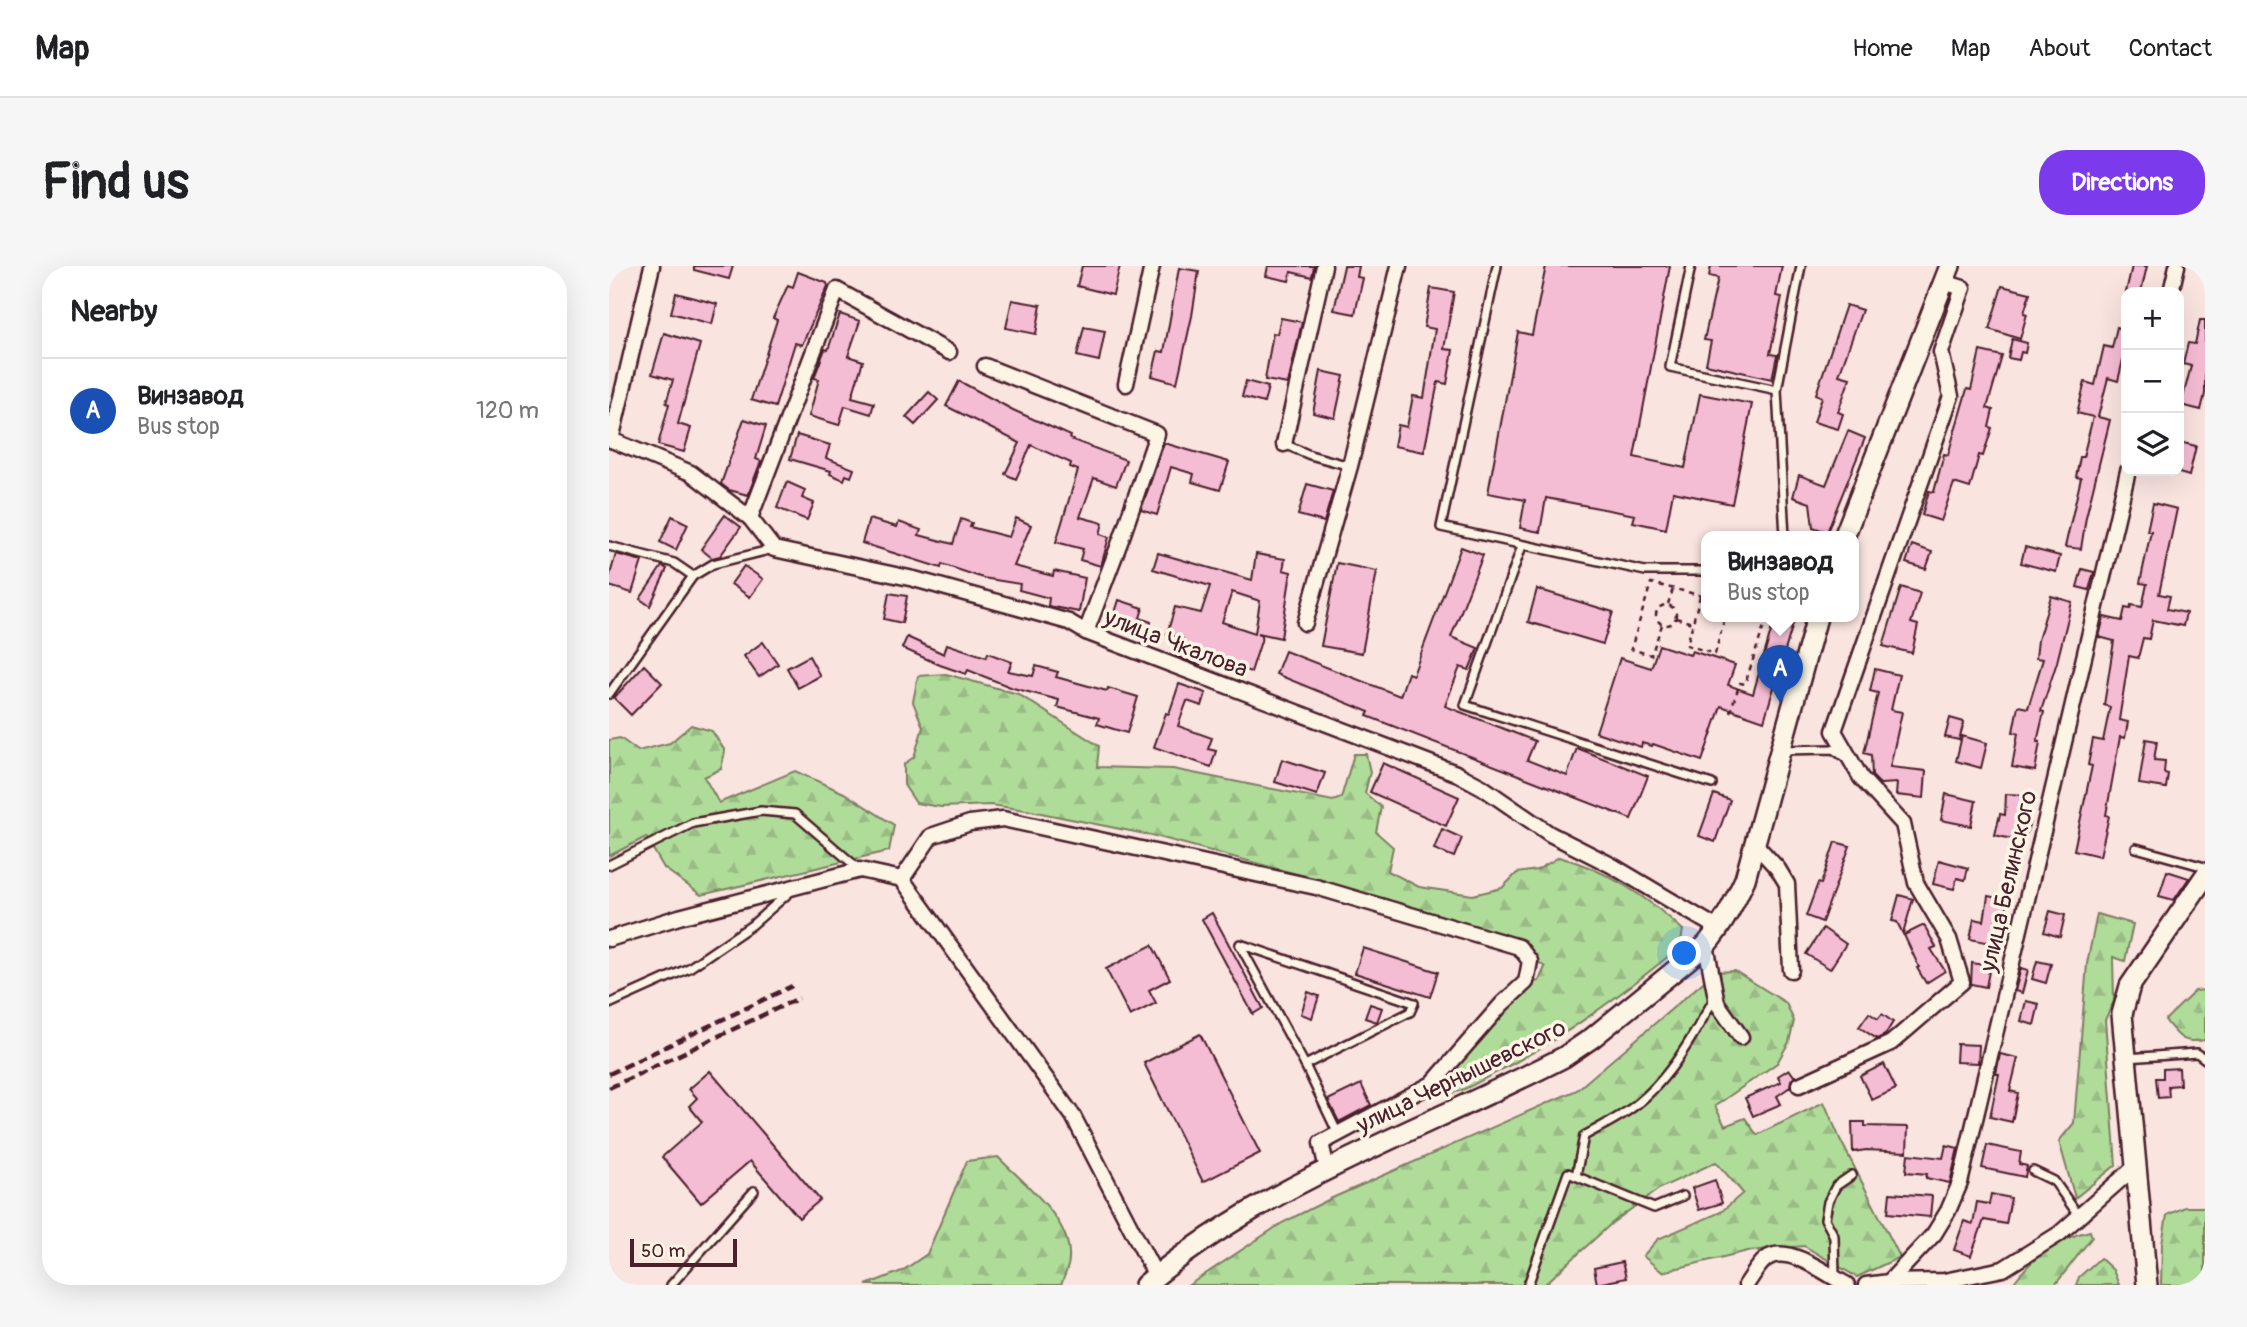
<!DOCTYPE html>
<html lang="en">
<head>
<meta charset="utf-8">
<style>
  :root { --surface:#fff; --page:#f6f6f6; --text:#202124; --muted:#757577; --line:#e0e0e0; --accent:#7c3aed }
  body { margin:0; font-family:Pangolin,sans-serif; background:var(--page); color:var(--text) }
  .controls { position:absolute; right:21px; top:21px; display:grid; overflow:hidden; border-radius:14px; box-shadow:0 7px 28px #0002 }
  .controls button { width:63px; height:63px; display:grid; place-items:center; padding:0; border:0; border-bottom:2px solid var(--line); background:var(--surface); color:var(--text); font:35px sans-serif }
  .scale { position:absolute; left:21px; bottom:18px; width:107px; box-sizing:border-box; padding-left:7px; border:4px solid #4a1f2b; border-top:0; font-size:19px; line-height:24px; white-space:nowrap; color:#4a1f2b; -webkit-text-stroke:5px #fcf5e5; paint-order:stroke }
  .you { position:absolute; left:1076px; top:688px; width:24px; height:24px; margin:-18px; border:5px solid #fff; border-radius:50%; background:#1a73e8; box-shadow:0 0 0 10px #1a73e833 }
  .badge { display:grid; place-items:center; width:46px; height:46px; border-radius:50%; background:var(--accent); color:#fff; font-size:23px; font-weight:700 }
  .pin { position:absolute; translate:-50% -58px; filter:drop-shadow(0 2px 4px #0008) }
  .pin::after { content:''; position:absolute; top:37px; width:24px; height:21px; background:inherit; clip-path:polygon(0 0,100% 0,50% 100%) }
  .popup { position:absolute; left:1092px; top:265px; width:158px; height:91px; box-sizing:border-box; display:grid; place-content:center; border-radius:14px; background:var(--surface); filter:drop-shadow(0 2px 5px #0005); font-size:23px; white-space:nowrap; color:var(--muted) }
  .popup b { font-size:26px; color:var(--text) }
  .popup::after { content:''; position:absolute; left:50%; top:100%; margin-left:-14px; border:14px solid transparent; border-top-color:var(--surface) }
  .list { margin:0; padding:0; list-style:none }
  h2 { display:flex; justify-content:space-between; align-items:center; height:91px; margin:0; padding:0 28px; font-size:30px }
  h2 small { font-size:23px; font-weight:400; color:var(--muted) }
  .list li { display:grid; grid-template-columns:46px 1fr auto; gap:21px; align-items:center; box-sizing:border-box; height:105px; padding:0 28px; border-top:2px solid var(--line) }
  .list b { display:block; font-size:26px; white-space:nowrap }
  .list p { margin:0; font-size:23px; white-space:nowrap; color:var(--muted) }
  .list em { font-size:23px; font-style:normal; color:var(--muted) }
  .icon { flex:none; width:38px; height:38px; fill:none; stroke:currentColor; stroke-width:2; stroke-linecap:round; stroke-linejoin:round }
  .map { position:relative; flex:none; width:1596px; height:1019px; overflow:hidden; border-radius:28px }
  header { display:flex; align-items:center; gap:42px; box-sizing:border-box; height:98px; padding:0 35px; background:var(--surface); border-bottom:2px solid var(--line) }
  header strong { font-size:33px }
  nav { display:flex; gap:38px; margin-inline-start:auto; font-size:24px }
  .intro { display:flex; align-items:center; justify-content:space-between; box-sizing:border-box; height:168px; padding:0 42px }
  h1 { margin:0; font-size:49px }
  .button { padding:18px 32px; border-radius:28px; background:var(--accent); color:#fff; font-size:24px; font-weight:700 }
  main { display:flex; gap:42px; padding:0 42px }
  aside { flex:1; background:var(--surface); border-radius:28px; box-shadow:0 7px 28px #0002 }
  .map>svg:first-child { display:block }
  .forest { fill:url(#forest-firs); stroke:#7d7e62; stroke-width:2 }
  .building { fill:#f5bdd4; stroke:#4a1f2b; stroke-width:2; fill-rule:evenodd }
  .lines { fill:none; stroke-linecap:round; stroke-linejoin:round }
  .lane-casing { stroke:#4a1f2b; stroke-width:12 }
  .street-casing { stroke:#4a1f2b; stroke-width:19 }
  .secondary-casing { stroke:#4a1f2b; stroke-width:24 }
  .path { stroke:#4a1f2b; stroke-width:2.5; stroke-dasharray:5 5; stroke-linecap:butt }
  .lane { stroke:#fcf5e5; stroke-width:7 }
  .street { stroke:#fcf5e5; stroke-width:14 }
  .secondary { stroke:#fcf5e5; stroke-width:19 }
  .rail { stroke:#4a1f2b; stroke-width:4.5; stroke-dasharray:10 5; stroke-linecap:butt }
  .labels { text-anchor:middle; stroke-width:7; stroke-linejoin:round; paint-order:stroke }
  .street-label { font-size:24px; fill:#4a1f2b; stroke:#fcf5e5 }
</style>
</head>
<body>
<header>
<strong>Map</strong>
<nav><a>Home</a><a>Map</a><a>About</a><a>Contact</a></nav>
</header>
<div class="intro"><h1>Find us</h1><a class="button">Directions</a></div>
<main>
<aside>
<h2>Nearby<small></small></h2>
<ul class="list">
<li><span class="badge" style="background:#1a4fb4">A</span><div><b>Винзавод</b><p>Bus stop</p></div><em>120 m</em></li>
</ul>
</aside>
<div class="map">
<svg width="1596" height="1019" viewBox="0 0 1596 1019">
  <defs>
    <pattern id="forest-firs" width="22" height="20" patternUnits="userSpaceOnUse" patternTransform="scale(1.75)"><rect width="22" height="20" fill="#b0dc9a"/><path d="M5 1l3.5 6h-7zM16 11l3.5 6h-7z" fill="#99bc85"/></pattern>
  </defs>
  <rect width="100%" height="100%" fill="#fae4e0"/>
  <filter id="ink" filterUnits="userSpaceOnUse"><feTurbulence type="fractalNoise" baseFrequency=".0143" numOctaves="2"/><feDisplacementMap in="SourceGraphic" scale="14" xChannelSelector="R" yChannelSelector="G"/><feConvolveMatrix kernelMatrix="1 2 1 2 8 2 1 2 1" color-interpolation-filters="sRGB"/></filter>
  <g filter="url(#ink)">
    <g class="forest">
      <path d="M337,408L409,428L490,480L488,501L564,503L724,535L732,532L745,488H757L761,506L756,527L772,541L767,566L784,581L779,605L810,621L864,629L893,622L908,607L928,604L950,591C996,603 1040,632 1074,664L1071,681C1013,728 955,772 888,806C865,818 850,830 824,829L823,818L914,718L930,715L936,701L910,681L718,624L699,611L546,570L417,544L382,539L332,541L307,537L295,519V498L305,491L314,461L304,436L309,410Z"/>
      <polygon points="82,459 103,465 116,485 112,503 95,511 110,537 186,505 235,527 285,559 280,585 92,629 55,602 37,571 0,590 0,474 11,472 29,485 61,477"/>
      <polygon points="1488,648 1524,658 1516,695 1504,691 1505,735 1496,754 1507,899 1466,932 1450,875 1465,857 1478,698"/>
      <polygon points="1126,705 1177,737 1185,755 1180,776 1168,797 1106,840 1116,860 1136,852 1148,869 1215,836 1231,873 1291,991 1248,1011 1195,980 1139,985 1053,1006 1034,990 1049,973 1112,946 1134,927 1107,896 1051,922 1003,957 935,1019 580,1019 673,957 721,933 968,824 1106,706"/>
      <path d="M1596,724V774C1574,778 1569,771 1556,754L1586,725Z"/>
      <path d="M389,891C414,917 463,953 460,993C460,1001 455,1011 452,1019H257L293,1005L318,988L358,895Z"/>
      <polygon points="1576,941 1596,941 1596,1019 1552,1019 1553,978 1558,949"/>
      <path d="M1481,965L1483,971L1446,1019H1403C1421,993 1451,971 1481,965Z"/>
      <polygon points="1491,992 1504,1004 1510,1019 1467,1019 1470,1011"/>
    </g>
    <g class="building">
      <polygon points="85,0 124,0 120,13 85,4"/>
      <polygon points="473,0 511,0 504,29 468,20"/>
      <polygon points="659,0 705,0 703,11 682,6 680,15 657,10"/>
      <polygon points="735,0 750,0 748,11 754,12 746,48 725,44"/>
      <polygon points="937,0 1061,0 1025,191 1076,202 1091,128 1143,138 1123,238 1064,226 1057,263 1024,256 1026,249 937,232 931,266 911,262 916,234 879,227 909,66 923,69"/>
      <polygon points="1102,0 1173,0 1167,30 1173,31 1161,88 1168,89 1163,113 1097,98 1102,75 1095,74 1109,12 1100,10"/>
      <polygon points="1523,0 1538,0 1532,26 1517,26"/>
      <polygon points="570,2 590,5 583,50 568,117 543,110 549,85 555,86"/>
      <polygon points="189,6 218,17 219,20 193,79 186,77 166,141 142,134 168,54 164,52 179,19 184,21"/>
      <polygon points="1393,20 1421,27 1415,47 1418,48 1411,73 1380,63"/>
      <polygon points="822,22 845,26 835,83 844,84 838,118 829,116 815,186 785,180 789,159 798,161 804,130 815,132 826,63 815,61"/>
      <polygon points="67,27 108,38 103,58 62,47"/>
      <polygon points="403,34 432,39 427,68 397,62"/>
      <polygon points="1237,39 1253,44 1230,109 1241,112 1229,146 1234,148 1229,163 1205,156 1213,131 1207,128"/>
      <polygon points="231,48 251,55 239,90 254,95 243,131 265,137 262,148 236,140 230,159 200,150 210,113 205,112 216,83 219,84"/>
      <polygon points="672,52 693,56 679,118 656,114 664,67 668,68"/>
      <polygon points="1591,54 1596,54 1596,128 1592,144 1572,139 1582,100 1574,98 1579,77 1586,78"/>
      <polygon points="475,61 496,65 490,95 468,90"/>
      <polygon points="1508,61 1517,64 1517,81 1509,115 1499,112 1489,151 1501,154 1477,251 1472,283 1456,281 1472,212 1467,211 1471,191 1474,191 1484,151 1468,147 1476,116 1486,119 1495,80 1503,82"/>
      <polygon points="55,67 91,78 69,158 82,162 75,186 49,179 60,138 57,137 64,114 43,108"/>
      <polygon points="1403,73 1418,77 1416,87 1412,86 1410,94 1399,92"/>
      <polygon points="1371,85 1393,90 1378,142 1384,144 1380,161 1383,162 1374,190 1370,189 1361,222 1345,217 1332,255 1313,249 1320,225 1325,226 1335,188 1339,189 1358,123 1362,124"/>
      <polygon points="712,105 735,110 726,152 704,147"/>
      <polygon points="350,115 404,144 462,170 461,173 517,194 507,220 485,212 471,251 494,257 491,268 500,271 492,300 471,294 474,283 447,276 469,204 461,201 462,197 422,179 407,213 396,208 411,177 337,140"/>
      <polygon points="637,115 659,121 655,137 633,131"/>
      <polygon points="320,126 329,134 306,159 297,151"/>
      <polygon points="135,153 157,160 147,193 152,195 139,229 120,224 112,218"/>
      <polygon points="1239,165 1256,172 1218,266 1204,261 1201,237 1184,231 1190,209 1217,219"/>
      <polygon points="188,169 221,179 217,192 245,203 242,211 237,209 235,214 221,208 222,205 181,193"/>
      <polygon points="1570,176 1587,180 1580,210 1570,207"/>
      <polygon points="555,177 620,196 611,224 583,216 585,208 562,201 548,249 532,244"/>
      <polygon points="178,216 196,224 193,232 205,237 198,254 168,242"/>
      <polygon points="698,218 724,225 715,256 689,249"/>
      <polygon points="1544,237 1568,243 1550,328 1561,330 1558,343 1577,347 1574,360 1544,354 1540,373 1534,372 1529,392 1520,390 1510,454 1519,456 1516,472 1511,471 1497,549 1500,550 1491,590 1465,584 1483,500 1479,499 1484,473 1494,475 1501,441 1495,439 1505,375 1490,371 1495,351 1513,355 1516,342 1521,343 1522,339 1533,341 1538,318 1531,317 1542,265 1538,265"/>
      <polygon points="116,249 132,261 111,290 103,292 92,283"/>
      <polygon points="63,250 79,258 67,284 51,276"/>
      <polygon points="407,252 422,259 405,300 444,310 445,305 476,312 470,346 439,340 440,332 410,324 411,318 374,312 333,298 332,302 253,277 260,253 288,261 290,256 312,264 310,269 344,278 352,253 363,257 361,261 400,271"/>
      <polygon points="1303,279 1323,286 1317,303 1297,297"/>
      <polygon points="852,281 874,289 842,371 869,382 860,404 851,401 836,440 926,475 918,494 958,510 968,482 1039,510 1022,553 758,450 760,446 667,408 676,385 791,430 799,407 804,409"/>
      <polygon points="1416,281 1451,290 1447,306 1412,297"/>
      <path d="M549,287L643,314L647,288L676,293L674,304L682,306L672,372L649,367L653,369L652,375L642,406L594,391L591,399L568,390L574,373L558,368L566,341L592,347L601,320L544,303ZM623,326L651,335L646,367L613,356Z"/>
      <polygon points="7,288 33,295 23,327 0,320 0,312"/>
      <polygon points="728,297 768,305 753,387 712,380"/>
      <polygon points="53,300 58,303 41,340 31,333"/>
      <polygon points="135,300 154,313 141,331 122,318"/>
      <polygon points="1473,303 1485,306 1480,324 1468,321"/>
      <polygon points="1292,321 1311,327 1302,357 1309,359 1303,387 1274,380"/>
      <polygon points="928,323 1004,346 994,378 919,356"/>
      <polygon points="280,327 298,330 293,357 275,353"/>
      <polygon points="1442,330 1463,336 1448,396 1432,445 1435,446 1428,476 1431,476 1426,505 1403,501 1409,467 1404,466 1409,440 1419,442 1434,393 1427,392 1429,374"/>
      <polygon points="510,334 534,342 531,352 542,356 540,368 503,356"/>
      <polygon points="1166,351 1186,351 1155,455 1112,440 1093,495 1044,478 1043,480 1033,477 1032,481 987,466 1011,392 1042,402 1050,379 1081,389 1083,385 1126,399 1119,419 1144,428"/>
      <polygon points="298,371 335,388 338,378 377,391 379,387 403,396 399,405 424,410 427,400 449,406 447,411 498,425 499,422 529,431 518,467 488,458 490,452 448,441 450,434 404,422 359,404 357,408 331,399 293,382"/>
      <polygon points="154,376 169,398 150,411 135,390"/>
      <polygon points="200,390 211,410 189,422 178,402"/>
      <polygon points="35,399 53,417 22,449 5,432"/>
      <polygon points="1266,403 1290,409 1282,444 1293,446 1281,501 1317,505 1315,532 1287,529 1288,517 1271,518 1263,510 1262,489 1255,487 1269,427 1261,425"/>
      <polygon points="570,418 597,427 593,440 578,435 569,460 603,472 599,483 607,485 602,501 545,481 557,447 560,448"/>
      <polygon points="1341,452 1355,456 1350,474 1336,471"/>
      <polygon points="1353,470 1378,477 1372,502 1347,495"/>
      <polygon points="1537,473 1548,475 1545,494 1556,495 1555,507 1559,508 1557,522 1530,518"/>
      <polygon points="673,493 716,507 708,529 666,516"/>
      <polygon points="774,497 850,531 837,560 761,526"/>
      <polygon points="1105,528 1121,534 1106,576 1090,570"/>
      <polygon points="1337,528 1367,535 1362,560 1332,554"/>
      <polygon points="1397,528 1418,529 1416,554 1421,555 1415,576 1386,569 1391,548 1396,549"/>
      <polygon points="833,563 853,572 845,591 825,583"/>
      <polygon points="1226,576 1241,580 1213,656 1197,650 1209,617 1212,618"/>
      <polygon points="1330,594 1359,602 1356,614 1348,612 1345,623 1324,618"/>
      <polygon points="1558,605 1580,612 1565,634 1550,630"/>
      <polygon points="1290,629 1304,633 1294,668 1288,656 1283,655"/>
      <polygon points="1379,630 1399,634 1395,656 1387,654 1382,677 1361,673 1365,653 1375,655"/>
      <polygon points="1441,645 1456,649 1451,671 1435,666"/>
      <polygon points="603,647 654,742 644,748 593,653"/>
      <polygon points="1315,659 1327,681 1322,683 1336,705 1317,717 1308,702 1310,701 1295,669"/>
      <polygon points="1214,662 1237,678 1221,703 1197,688"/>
      <polygon points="543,679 561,713 540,724 547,737 521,750 497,703"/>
      <polygon points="754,682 829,706 821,731 746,707"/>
      <polygon points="1428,695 1442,698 1437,717 1423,713"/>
      <polygon points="1363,697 1381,700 1377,721 1362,718"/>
      <polygon points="1412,702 1419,704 1413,727 1406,725"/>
      <polygon points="699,726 710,730 703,752 692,748"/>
      <polygon points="1417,735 1430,738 1425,759 1412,755"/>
      <polygon points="761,738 773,742 768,756 756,752"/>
      <polygon points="1260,747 1269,753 1273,748 1284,756 1276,769 1268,773 1250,761"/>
      <polygon points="591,768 651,887 594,916 535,797"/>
      <polygon points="1348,778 1370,779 1369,797 1347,796"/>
      <polygon points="1391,788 1409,792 1401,825 1409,827 1403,856 1381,851 1390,808 1387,808"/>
      <polygon points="1275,798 1287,823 1263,834 1251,810"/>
      <polygon points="1570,802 1571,819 1559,820 1560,831 1549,832 1547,812 1554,812 1554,803"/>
      <polygon points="1180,803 1185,810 1187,810 1182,814 1181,821 1168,830 1172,838 1144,850 1136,832 1172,816 1169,810"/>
      <polygon points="101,805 211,934 190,952 141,895 92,937 53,891 93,856 80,840 88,832 80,823"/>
      <polygon points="752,818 762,839 730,856 719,834"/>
      <polygon points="1243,856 1256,856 1256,860 1299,861 1298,886 1257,884 1244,886"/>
      <polygon points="1337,879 1349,882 1341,917 1317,912 1318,908 1297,906 1299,888 1334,892"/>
      <polygon points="1378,879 1412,886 1410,898 1418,900 1416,911 1373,902"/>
      <polygon points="1106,914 1113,937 1090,944 1083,922"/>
      <polygon points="1281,927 1323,930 1321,951 1279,947"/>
      <polygon points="1382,928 1402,932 1397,958 1375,954 1362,990 1345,984 1355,955 1364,958 1368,936 1380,938"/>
      <polygon points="1013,996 1017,1012 988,1018 985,1002"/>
    </g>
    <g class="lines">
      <g class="lane-casing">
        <g id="lane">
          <polyline points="888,0 832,261 1036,305 1098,305"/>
          <polyline points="1082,0 1061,101 1168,124"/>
          <polyline points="675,178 701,189 741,200"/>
          <polyline points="1176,271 1168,124 1192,0"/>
          <polyline points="0,280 65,297 84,310"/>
          <polyline points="913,280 856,439 1103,518"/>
          <polyline points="0,428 84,310 104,298 164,283"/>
          <polyline points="1173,484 1224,483 1235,491"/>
          <polyline points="1527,582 1596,601"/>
          <polyline points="0,599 84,557 152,545 186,548 251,604"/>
          <polyline points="631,678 805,737 801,746 696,799"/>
          <polyline points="631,679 696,799 729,868"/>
          <polyline points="0,738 80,702 143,659 182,625"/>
          <polyline points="1518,792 1588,787 1596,793"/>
          <polyline points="1424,905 1445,915 1470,950"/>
          <path d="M967,910L975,870C989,862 1004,855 1017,846C1058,819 1083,772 1106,731"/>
          <polyline points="1226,1011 1225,970 1216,953 1219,936 1227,920 1243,909"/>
          <polyline points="62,1019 145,925"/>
          <polyline points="919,1019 959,907 1045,942 1074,930"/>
        </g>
      </g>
      <g class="street-casing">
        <g id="street">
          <polyline points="1562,26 1568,0"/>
          <polyline points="376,100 548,168 514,268 477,366"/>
          <polyline points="517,118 543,0"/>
          <polyline points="0,173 82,207 141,252 165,283 305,313 460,356 477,366 847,507 873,521 941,568 1002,599 1110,663"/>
          <polyline points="2,174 43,0"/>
          <polyline points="675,178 715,0"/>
          <polyline points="141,252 228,24 340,86"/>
          <polyline points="696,357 741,200 790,0"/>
          <polyline points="1147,579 1169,603 1178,618 1182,704"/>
          <polyline points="293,613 322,570 361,557 394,553 707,621 910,681 921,695 917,716 893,738 823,818 712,877 718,903"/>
          <polyline points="0,673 70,651 251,604 293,613 464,850 547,1010"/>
          <polyline points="1097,679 1108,737 1132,771"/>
          <polyline points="1190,819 1282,777 1353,716 1340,673 1307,617 1294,558 1252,512 1225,465 1342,130 1332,86 1354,22 1335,16"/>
          <polyline points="1280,1016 1325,968 1339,945 1351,917 1519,205"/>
          <path d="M1137,1019C1143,1011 1149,999 1157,993C1178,977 1219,1009 1238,1019"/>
          <polyline points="1257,1019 1280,1016 1335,1015 1394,1003 1450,968 1527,900"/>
        </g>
      </g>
      <g class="secondary-casing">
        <g id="secondary">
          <polyline points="1235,271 1341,0"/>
          <path d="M536,1019C659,915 814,864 955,791L983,772L1097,679C1114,659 1125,637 1136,613L1208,351"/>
          <polyline points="1538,1019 1513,748 1521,720 1596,610"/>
        </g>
      </g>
      <g class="path">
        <polyline points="1091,330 1078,379 1106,388 1116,351"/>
        <polyline points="1059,338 1064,323"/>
        <circle cx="1057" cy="349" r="10"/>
        <polyline points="1067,352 1083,357"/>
        <polyline points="1053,359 1042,389 1022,383 1042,317 1098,331"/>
        <polyline points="1121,446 1131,417 1136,418 1158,351"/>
      </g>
      <use href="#lane" class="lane"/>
      <use href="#street" class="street"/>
      <use href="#secondary" class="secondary"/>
      <g class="rail">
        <polyline points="0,808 183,720"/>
        <polyline points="0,822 190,732"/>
      </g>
    </g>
  </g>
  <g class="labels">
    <g class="street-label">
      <text transform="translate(567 377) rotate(21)" y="8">улица Чкалова</text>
      <text transform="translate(1399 615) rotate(-77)" y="8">улица Белинского</text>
      <text transform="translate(852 810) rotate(-26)" y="8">улица Чернышевского</text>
    </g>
  </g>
</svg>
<div class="controls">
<button>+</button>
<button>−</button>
<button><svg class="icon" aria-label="layers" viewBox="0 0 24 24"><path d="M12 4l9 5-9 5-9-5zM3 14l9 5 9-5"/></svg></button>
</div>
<div class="scale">50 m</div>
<div class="you"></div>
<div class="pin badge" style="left:1171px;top:437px;background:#1a4fb4">A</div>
<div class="popup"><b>Винзавод</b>Bus stop</div>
</div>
</main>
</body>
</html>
